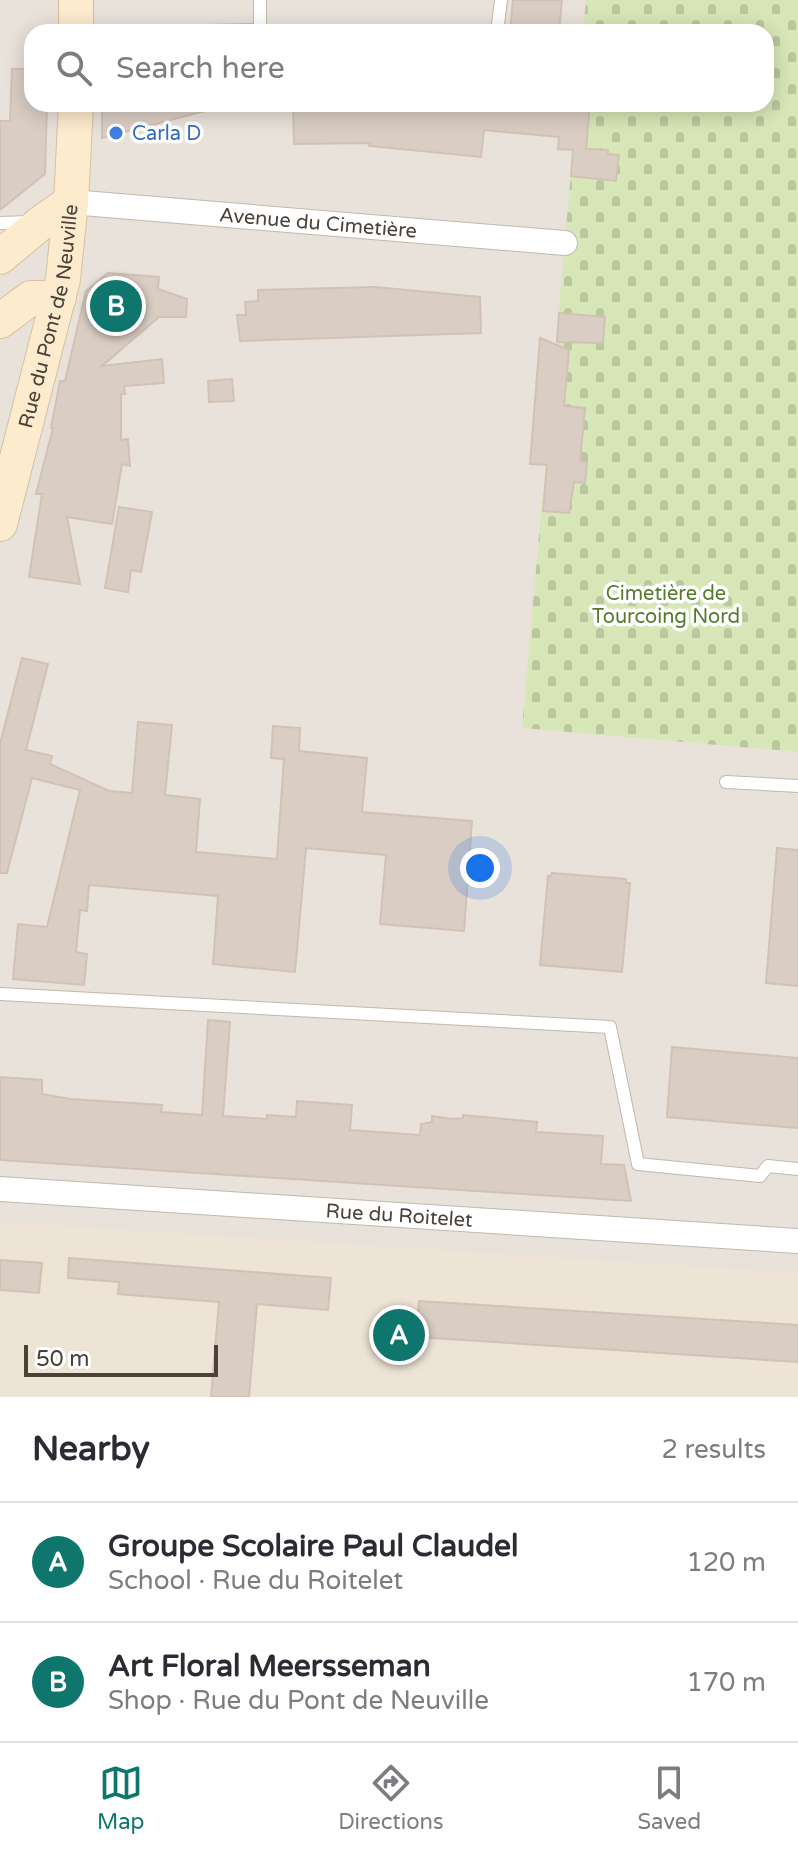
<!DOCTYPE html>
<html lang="en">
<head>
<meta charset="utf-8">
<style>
  :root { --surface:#fff; --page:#f2f2f3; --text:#2b2b33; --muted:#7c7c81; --line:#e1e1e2; --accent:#0f766e }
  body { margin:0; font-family:"Varela Round",sans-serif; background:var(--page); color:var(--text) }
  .scale { position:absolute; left:24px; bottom:20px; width:194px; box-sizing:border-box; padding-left:8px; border:4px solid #4a4139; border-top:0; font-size:22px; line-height:28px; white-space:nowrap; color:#4a4139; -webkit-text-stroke:6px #fff; paint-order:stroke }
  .you { position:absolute; left:480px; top:868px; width:28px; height:28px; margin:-20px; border:6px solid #fff; border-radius:50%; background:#1a73e8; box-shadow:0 0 0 12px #1a73e833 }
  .badge { display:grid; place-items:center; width:52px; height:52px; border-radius:50%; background:var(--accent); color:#fff; font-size:26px; font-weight:700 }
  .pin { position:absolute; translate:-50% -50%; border:4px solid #fff; box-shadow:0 2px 8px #0006 }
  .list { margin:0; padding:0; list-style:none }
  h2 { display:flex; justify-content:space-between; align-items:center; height:104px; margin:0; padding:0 32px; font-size:34px }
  h2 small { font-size:26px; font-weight:400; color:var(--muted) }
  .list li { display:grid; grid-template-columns:52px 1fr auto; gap:24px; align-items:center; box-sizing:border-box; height:120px; padding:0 32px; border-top:2px solid var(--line) }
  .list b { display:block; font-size:30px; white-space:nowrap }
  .list p { margin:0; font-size:26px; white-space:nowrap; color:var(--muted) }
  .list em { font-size:26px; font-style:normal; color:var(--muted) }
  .icon { flex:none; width:44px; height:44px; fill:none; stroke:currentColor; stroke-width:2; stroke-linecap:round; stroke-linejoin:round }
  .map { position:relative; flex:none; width:798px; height:1397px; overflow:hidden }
  .search { position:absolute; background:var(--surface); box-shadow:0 4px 20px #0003; left:24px; right:24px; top:24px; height:88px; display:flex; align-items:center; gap:20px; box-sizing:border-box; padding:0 28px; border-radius:24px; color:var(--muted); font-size:30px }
  .sheet { height:344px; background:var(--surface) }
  nav { display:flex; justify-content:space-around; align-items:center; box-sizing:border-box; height:112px; border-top:2px solid var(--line); background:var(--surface); font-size:22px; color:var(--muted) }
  nav a { display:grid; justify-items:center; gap:4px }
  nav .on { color:var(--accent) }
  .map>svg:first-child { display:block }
  .residential { fill:#e9e2da; fill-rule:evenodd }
  .education { fill:#eee4d6 }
  .cemetery { fill:url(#cemetery-stones) }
  .building { fill:#dacec4; stroke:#d1c2b5; stroke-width:2 }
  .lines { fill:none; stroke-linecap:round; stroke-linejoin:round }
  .lane-casing { stroke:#c1b8ae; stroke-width:14 }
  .street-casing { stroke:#c1b8ae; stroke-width:26 }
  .secondary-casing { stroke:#d6c09f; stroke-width:36 }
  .lane { stroke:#fff; stroke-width:12 }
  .street { stroke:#fff; stroke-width:24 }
  .secondary { stroke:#fdebce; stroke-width:34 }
  .shop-dot { fill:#3f7fe0; stroke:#fff; stroke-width:3 }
  .labels { text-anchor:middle; stroke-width:7; stroke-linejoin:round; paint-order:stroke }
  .shop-label { font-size:20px; fill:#366cbe; stroke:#fff; text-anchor:start }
  .street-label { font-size:20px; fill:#4a4139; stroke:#fff }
  .park-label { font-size:20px; fill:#557b2e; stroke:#fff }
</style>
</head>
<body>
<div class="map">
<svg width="798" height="1397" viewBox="0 0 798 1397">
  <defs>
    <pattern id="cemetery-stones" width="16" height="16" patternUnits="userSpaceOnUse" patternTransform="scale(2)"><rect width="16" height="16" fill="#d8e7b7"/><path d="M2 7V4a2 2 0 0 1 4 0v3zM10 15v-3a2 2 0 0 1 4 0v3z" fill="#bbc79e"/></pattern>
  </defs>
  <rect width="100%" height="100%" fill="#f5f1ec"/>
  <path class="residential" d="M0,0H798V1397H0ZM32,32H766V104H32Z"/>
  <polygon class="education" points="0,1222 798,1273 798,1397 0,1397"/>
  <polygon class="cemetery" points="586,0 798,0 798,752 522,728 577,104 766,104 766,32 583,32"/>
  <g class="building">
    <polygon points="513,0 562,0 559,32 510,32"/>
    <polygon points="12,69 32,69 32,104 47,104 45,174 0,210 0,121 10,121"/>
    <polygon points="102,104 204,104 205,111 102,138"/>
    <polygon points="293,104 454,104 502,109 503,104 590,104 586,149 608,150 608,154 619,155 616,181 571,176 573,150 558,149 559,137 484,130 481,157 369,146 370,143 294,144"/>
    <polygon points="108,273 159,277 158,289 187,299 186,317 159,317 102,366 162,359 164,383 124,386 125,394 121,394 121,440 128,439 130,466 122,464 112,524 67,517 80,584 29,577 42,494 36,494 53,428 51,428 60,381 65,381 86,291"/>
    <polygon points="375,287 480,297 481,333 240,341 237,315 246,315 245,302 258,301 258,290"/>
    <polygon points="559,313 605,317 603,343 557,342"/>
    <polygon points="540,338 569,350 564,406 585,408 580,461 587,462 585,483 574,482 569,513 543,511 547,465 530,464"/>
    <polygon points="232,379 234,401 209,402 208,381"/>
    <polygon points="119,507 152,512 141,572 131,570 128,592 105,588"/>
    <polygon points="22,658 48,664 26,750 52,756 50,764 109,791 132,793 138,722 172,725 165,795 200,799 196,852 277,859 284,759 271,758 273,726 300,728 299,751 367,758 362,812 472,821 464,931 380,924 386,855 306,848 295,972 213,964 218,896 89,885 87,911 80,910 76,952 87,954 84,985 13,979 18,924 47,927 80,790 32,778 7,873 0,873 0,744"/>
    <polygon points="777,848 798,850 798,986 766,983"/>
    <polygon points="552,873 626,879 626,883 630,883 622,972 540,965 548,876 551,876"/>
    <polygon points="208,1020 230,1022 223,1116 267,1119 267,1115 296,1117 297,1101 352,1105 350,1130 420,1135 421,1124 432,1122 432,1116 452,1119 463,1118 463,1115 537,1122 536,1132 603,1136 601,1164 624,1165 631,1201 0,1160 0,1077 42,1080 42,1094 70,1099 162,1105 161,1112 202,1115"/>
    <polygon points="672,1047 798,1058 798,1128 667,1117"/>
    <polygon points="69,1258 331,1278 328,1310 257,1304 249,1397 211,1397 219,1302 118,1294 119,1282 68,1278"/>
    <polygon points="0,1260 42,1263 39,1293 0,1290"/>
    <polygon points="419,1301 798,1325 798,1362 417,1337"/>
  </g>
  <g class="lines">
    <g class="lane-casing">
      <g id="lane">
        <polyline points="260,30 260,0"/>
        <polyline points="163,32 260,30 265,32"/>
        <polyline points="497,32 501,0"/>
        <polyline points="0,223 29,222"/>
        <polyline points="726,782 798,786"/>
        <polyline points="0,994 610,1027 638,1164 760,1176 768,1166 798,1169"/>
      </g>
    </g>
    <g class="street-casing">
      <g id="street">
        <path id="s1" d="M71,202L565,243"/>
        <path id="s2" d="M0,1189L798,1241"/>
      </g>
    </g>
    <g class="secondary-casing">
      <g id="secondary">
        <polyline points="76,32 76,0"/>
        <polyline points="0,257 42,222 71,202"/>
        <polyline points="0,321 31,298 59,298"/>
        <path id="s3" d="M0,524L63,279L71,202L76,104"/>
      </g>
    </g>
    <use href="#lane" class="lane"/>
    <use href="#street" class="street"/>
    <use href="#secondary" class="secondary"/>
  </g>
  <circle class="shop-dot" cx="116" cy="133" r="8"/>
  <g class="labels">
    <g class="shop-label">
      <text x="132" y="140">Carla D</text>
    </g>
    <g class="street-label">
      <text dy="7" stroke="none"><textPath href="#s1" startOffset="248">Avenue du Cimetière</textPath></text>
      <text dy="7" stroke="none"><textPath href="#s3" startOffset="214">Rue du Pont de Neuville</textPath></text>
      <text dy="7" stroke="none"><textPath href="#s2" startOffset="400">Rue du Roitelet</textPath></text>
    </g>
    <g class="park-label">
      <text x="666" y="600">Cimetière de<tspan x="666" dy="23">Tourcoing Nord</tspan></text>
    </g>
  </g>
</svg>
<div class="scale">50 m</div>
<div class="you"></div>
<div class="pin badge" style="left:399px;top:1335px">A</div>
<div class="pin badge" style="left:116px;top:306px">B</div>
<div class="search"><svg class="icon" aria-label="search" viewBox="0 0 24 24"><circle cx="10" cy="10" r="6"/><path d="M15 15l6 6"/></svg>Search here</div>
</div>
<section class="sheet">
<h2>Nearby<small>2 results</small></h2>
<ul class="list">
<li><span class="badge">A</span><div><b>Groupe Scolaire Paul Claudel</b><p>School · Rue du Roitelet</p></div><em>120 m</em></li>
<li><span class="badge">B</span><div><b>Art Floral Meersseman</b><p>Shop · Rue du Pont de Neuville</p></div><em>170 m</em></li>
</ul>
</section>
<nav>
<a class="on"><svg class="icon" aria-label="map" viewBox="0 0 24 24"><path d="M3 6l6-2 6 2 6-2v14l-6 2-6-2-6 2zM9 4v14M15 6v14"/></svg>Map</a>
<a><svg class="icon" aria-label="directions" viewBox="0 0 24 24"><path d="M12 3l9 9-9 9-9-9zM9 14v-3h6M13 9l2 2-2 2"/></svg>Directions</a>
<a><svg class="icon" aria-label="saved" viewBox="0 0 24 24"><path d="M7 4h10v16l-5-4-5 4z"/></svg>Saved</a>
</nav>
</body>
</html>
